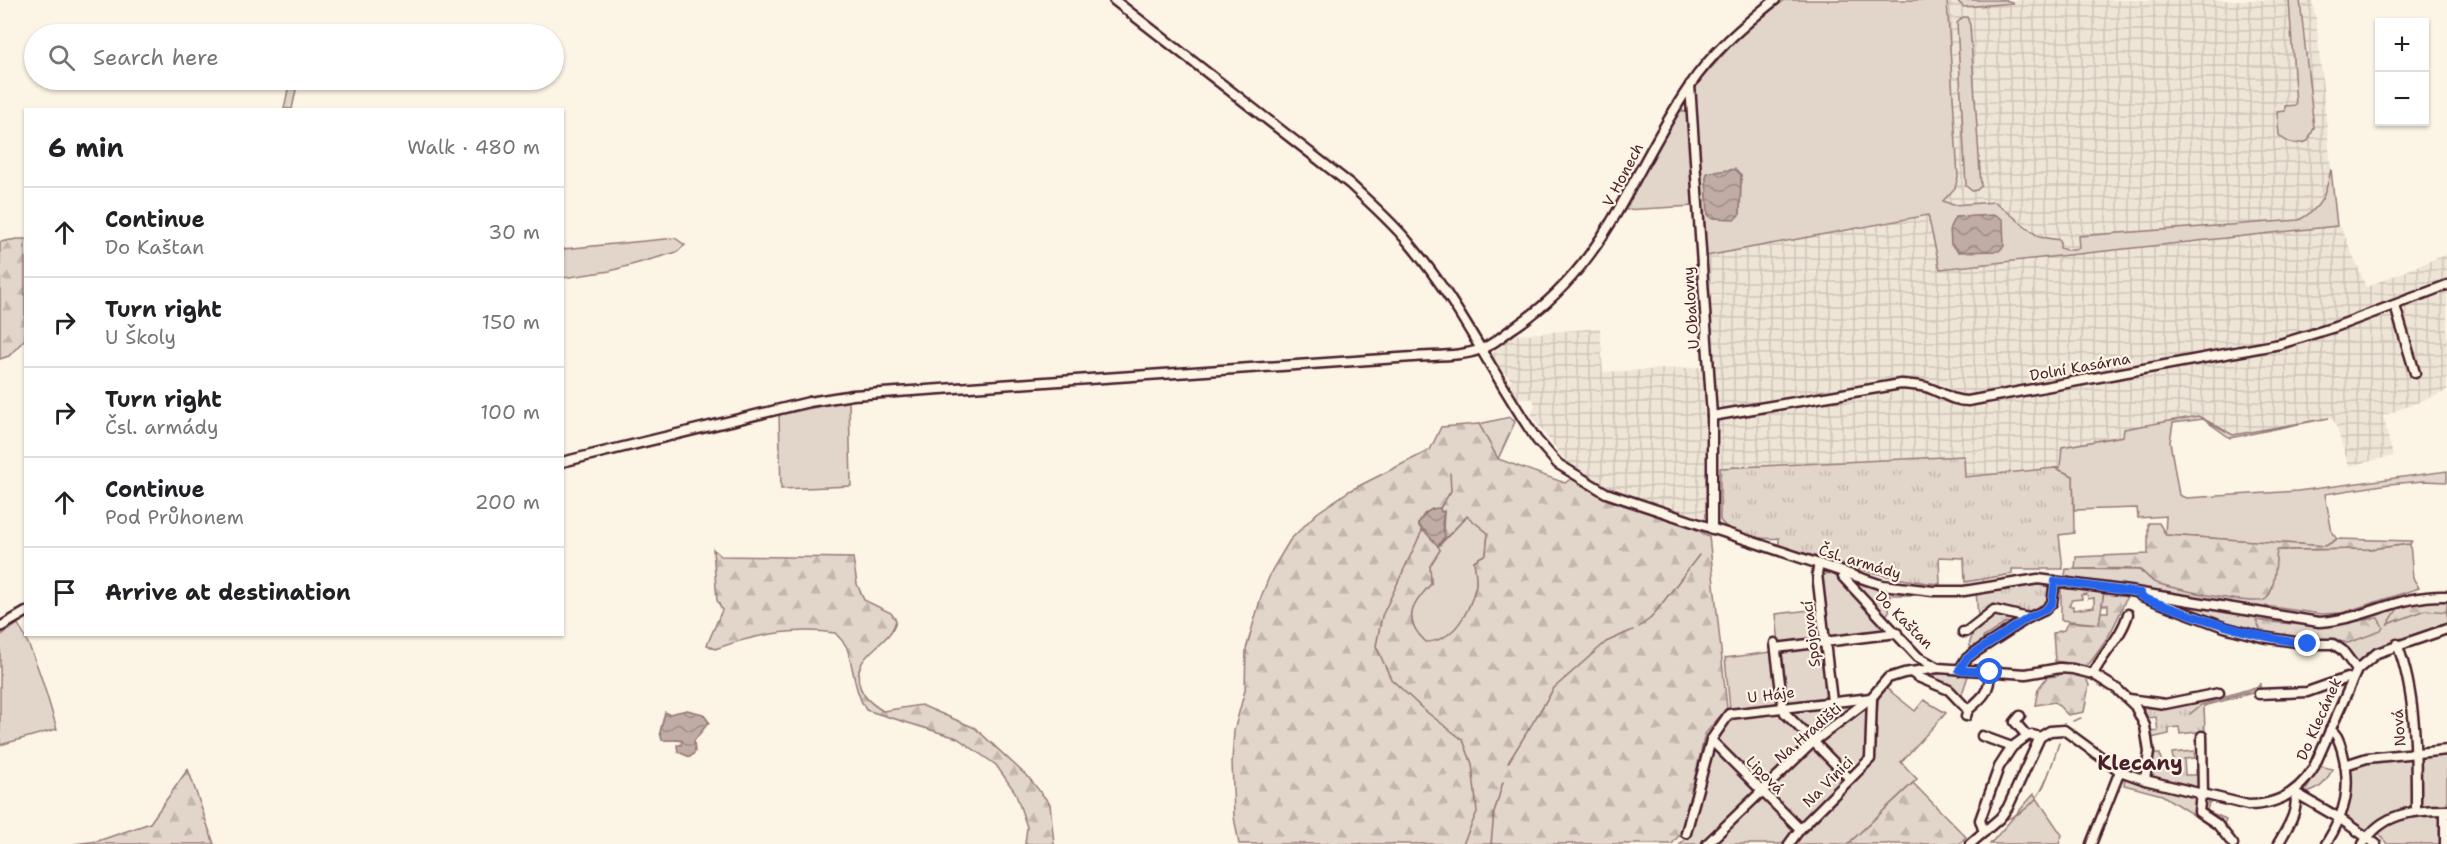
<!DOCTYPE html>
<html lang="en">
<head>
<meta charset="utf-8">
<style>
  :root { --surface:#fff; --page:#f6f6f6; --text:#202124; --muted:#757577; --line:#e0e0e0 }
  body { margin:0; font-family:"Shantell Sans",sans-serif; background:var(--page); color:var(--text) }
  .controls { position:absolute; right:18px; top:18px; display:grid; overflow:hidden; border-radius:0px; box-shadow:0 2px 4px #0004 }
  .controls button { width:54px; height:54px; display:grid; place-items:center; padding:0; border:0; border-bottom:2px solid var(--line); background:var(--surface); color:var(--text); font:30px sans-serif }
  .stop { position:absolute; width:18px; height:18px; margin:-14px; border:4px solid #2563eb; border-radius:50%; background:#fff }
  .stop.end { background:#2563eb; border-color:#fff; box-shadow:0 2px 6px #0008 }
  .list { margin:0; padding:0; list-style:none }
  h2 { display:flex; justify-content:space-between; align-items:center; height:78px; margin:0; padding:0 24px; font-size:26px }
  h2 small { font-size:20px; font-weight:400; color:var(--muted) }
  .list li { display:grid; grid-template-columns:39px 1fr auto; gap:18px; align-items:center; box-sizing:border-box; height:90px; padding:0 24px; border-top:2px solid var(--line) }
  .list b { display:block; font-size:22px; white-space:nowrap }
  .list p { margin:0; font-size:20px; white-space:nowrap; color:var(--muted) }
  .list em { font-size:20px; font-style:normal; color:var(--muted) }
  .icon { flex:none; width:33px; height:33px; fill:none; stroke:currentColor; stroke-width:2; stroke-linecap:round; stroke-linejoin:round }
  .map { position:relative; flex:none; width:2447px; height:844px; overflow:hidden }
  .search { position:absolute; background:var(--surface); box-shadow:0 2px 4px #0004; left:24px; top:24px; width:540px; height:66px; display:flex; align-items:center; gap:15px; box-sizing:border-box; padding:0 21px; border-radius:33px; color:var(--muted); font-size:22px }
  .panel { position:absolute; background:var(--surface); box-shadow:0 2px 4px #0004; left:24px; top:108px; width:540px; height:528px; border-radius:0px }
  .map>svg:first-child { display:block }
  .industrial { fill:url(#industrial-grid) }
  .green { fill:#e2d5ca; stroke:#967a7a; stroke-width:1.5; fill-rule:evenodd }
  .forest { fill:url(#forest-firs); stroke:#967a7a; stroke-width:1.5; fill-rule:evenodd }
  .park { fill:url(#park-tufts); stroke:#967a7a; stroke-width:1.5 }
  .water { fill:url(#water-waves); stroke:#917474; stroke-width:1.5 }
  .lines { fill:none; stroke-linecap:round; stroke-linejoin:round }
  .stream { stroke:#917474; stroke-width:1.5 }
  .minor-casing { stroke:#4a1f2b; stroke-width:13 }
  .minor { stroke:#fcf5e5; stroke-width:8 }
  .route { stroke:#2563eb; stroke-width:8 }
  .labels { text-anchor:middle; stroke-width:4.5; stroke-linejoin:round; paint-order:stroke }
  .street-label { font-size:15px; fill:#4a1f2b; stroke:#fcf5e5 }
  .district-label { font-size:21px; font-weight:bold; fill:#4a1f2b; stroke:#fcf5e5 }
</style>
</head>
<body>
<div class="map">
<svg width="2447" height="844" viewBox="0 0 2447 844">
  <defs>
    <pattern id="industrial-grid" width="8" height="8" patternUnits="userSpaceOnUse" patternTransform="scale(1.5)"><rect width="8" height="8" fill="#eee5d7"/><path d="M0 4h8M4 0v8" fill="none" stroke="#cec4b9"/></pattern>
    <pattern id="forest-firs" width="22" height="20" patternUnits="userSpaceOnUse" patternTransform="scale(1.5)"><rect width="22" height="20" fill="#e2d5ca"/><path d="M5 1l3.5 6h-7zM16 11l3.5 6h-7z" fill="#c3b6ae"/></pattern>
    <pattern id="park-tufts" width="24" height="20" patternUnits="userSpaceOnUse" patternTransform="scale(1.5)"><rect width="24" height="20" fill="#e2d5ca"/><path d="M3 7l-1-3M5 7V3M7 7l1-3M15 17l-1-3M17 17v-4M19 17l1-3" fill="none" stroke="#c3b6ae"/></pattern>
    <pattern id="water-waves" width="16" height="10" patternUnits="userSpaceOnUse" patternTransform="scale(1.5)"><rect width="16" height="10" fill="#c0aca5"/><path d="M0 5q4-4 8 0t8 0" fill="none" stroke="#9e8b87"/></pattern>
  </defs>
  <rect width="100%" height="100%" fill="#fcf5e5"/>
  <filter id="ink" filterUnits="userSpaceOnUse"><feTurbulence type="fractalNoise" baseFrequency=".0167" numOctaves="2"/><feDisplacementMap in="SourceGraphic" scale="12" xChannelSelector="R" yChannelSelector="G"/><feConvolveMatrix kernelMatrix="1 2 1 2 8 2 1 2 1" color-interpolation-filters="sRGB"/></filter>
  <g filter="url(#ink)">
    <g class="industrial">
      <polygon points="1947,0 2312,0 2316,19 2337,226 2342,229 2366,287 2447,254 2447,391 2383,416 2393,456 2349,466 2335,423 2331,418 2233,435 2198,416 2123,436 2062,447 2060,467 1965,477 1964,456 1720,468 1719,414 1706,256 1928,215 1955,188 1958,177"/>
      <polygon points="1600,328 1603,372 1703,367 1707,523 1601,488 1571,468 1531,416 1535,405 1533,399 1518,398 1509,386 1511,380 1505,373 1501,371 1491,357 1499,345 1513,335"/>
    </g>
    <g class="green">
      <path d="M1785,0H1947L1958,177L1955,188L1943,201L1953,205L1995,202L2039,237L2060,240V248L2066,250L2079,248L2078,236L2299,220C2322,208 2326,194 2331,169L2337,226L1940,269L1928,215L1706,256L1695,86L1748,27ZM1738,172L1741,175L1740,214L1711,218L1708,214L1706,177Z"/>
      <polygon points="1956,0 2005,0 2014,3 1964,7"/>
      <path d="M2289,0H2300L2314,128L2308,141C2298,145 2287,144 2279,135L2277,112L2285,111V106L2296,105Z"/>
      <polygon points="1963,17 1967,17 1970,25 1981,186 1977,190 1972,191 1966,186 1957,23"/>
      <polygon points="1680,110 1688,113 1694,206 1624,210"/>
      <polygon points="675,238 685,245 677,252 610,271 563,278 563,249"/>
      <polygon points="849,400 851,486 781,489 779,415"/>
      <polygon points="2198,416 2233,435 2329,418 2230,438 2203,419 2173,423 2170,442 2179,495 2186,498 2298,491 2447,471 2447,482 2424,481 2389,484 2325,494 2332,533 2337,539 2326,546 2165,535 2166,516 2138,518 2137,508 2074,510 2073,476 2055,468 2060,467 2062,447 2123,436 2124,429"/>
      <polygon points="1510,417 1515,422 1498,459 1479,424"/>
      <path d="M1467,516L1488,533L1486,554L1474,561C1475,569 1477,578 1476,585C1470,612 1455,641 1426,643C1402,619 1411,605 1431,584L1430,565L1440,550L1438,547Z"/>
      <polygon points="2410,544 2413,578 2419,588 2342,613 2321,614 2266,606 2265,609 2078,580 2065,576 2066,569 2140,570 2142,573 2271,591 2276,550 2369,549"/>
      <polygon points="1831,572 1858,596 1885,626 1882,631 1828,638 1820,576"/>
      <polygon points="1853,580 1883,589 1914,594 1915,595 1890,595 1889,612 1886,615"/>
      <path d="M2061,588L2104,592L2099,624L2061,620ZM2087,594L2088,599L2094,598V607L2073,610V606H2069L2072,600L2082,599L2081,595Z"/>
      <path d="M2150,597L2318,626L2345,623L2420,600L2447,599V626C2424,633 2401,638 2379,648C2371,652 2365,662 2356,663L2341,644L2335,640L2309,641L2262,633L2225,623Z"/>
      <polygon points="1815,609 1817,609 1821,639 1779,644 1776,614 1810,610 1811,620 1816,620"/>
      <path d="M18,624C37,657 46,693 57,729L0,745V636Z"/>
      <polygon points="1822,646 1828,697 1787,702 1780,652"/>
      <polygon points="1771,652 1777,703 1730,709 1725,658"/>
      <polygon points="1885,687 1915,711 1924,700 1946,713 1901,762 1917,779 1848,844 1794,844 1874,762 1878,700"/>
      <polygon points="1855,703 1855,705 1815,736 1791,713 1793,710"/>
      <polygon points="1867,705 1869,705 1867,759 1851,773 1819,742"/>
      <polygon points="1778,712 1808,742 1762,787 1717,742 1731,718"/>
      <polygon points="1814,748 1845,779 1801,825 1768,792"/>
      <polygon points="1716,751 1755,792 1704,844 1680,844 1689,835 1710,755"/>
      <polygon points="2447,754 2447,808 2419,808 2419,759 2422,755"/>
      <polygon points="2414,756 2414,808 2370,830 2363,828 2343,815 2349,803 2349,768 2371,761"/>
      <path d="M2320,766L2332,769C2328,780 2321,790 2306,793L2305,792Z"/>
      <polygon points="2125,777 2209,802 2207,811 2226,819 2223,827 2215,829 2162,795 2124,785"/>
      <polygon points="2034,794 2062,835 2059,844 1990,844"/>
      <polygon points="1762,797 1796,830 1782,844 1713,844"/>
      <polygon points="2442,814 2443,844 2387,844 2376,830 2407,815"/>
    </g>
    <g class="forest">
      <polygon points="290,80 298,80 292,109 284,109"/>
      <polygon points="17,239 25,239 25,339 9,356 0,359 0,242"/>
      <path d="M1479,424L1498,459L1565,483L1573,477L1611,501L1691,527L1709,536L1727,708L1705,734L1682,832L1672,844H1239L1234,817L1232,761L1234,731L1245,690L1246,649L1261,597L1272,570L1290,540L1317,513L1349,491L1430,450L1441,427ZM1432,509L1444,512L1443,530L1431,538L1429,534L1422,531L1418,524L1424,514ZM1467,516L1488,533L1486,554L1474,561C1475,569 1477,578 1476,585C1470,611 1455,641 1426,642C1401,619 1412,605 1431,584L1430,566L1440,550L1438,546Z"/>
      <path d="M2148,523H2159L2166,535L2326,546L2337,539L2412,541L2410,544L2369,549L2277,550C2275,564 2276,589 2266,599C2257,607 2167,588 2154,582C2149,579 2144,572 2140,570C2133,567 2086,569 2075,569L2076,557L2148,554Z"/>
      <path d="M713,549L721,556L853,558L857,584L864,600L891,613L896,620C891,646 853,652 859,683C862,697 872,704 883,711L921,705L975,728L1029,778L1050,804L1054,844H1025L1027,827L1015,792L996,765L957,738L866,710C854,691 854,669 847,648C845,643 839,637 835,633C795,627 753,635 715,649L707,645L722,610L717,600Z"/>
      <path d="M2104,592L2127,595C2118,621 2106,644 2087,666L2055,661L2053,633L2064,630L2068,622L2099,624L2101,612H2108V605H2102Z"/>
      <polygon points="2420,600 2447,600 2447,612 2426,610 2388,624 2398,608"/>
      <path d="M2378,618L2383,627L2381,631L2348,643L2335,640L2309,641L2262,633L2256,620C2298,627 2336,625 2378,618Z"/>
      <polygon points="2065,672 2085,676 2089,685 2084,712 2068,715 2055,702 2035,705 2038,689 2047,677 2057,676"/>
      <polygon points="188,769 214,844 74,844 98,841 150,823"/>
      <polygon points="1913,783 1966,837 1959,844 1848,844"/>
    </g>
    <g class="park">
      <path d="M1964,456L1965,477L2055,468L2073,476L2074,533L2059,535L2063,569H2012V574L1965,582L1964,558L1939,557L1940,584C1884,580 1832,561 1779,545V538C1763,540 1729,535 1720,520V468Z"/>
      <path d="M2038,585L2048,586C2054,608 2033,612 2016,612L2018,621L2013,624L2007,622L1984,637L1982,640L1983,644L1973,649L1969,645L1978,618L1976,590Z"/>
      <polygon points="1938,671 1969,673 1961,697 1954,691 1920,676 1921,673"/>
      <path d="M2260,683V691L2204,706L2205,731L2180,734L2179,727L2169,728V734L2151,738L2150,732L2158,731L2156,717L2148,718L2142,706C2183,711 2219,698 2259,686Z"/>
      <polygon points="2194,751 2195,758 2184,759 2185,775 2196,775 2196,770 2199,769 2198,788 2150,778 2149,764 2152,754 2160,754 2162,767 2174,766 2172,753"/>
    </g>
    <g class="water">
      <polygon points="1735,169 1741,175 1740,214 1735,219 1711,218 1708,214 1706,177 1707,173"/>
      <polygon points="1996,215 2003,220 2004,246 1999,251 1959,252 1951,245 1950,227 1955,217"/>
      <path d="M1440,508L1441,512L1444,511L1442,524L1445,536L1438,546L1418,524C1424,515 1428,508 1440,508Z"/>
      <path d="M687,710L703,714L709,722L694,741L695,752L690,757L678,752L677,745H681L682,741C674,739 669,741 662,740L660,732L665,712L669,714Z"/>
    </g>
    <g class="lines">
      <g class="stream">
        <polyline points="1440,508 1451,491 1450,473"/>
        <polyline points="1422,531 1382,616 1376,646 1391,679 1424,710 1463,740 1472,764 1477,812 1463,844"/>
        <polyline points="1639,627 1651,618 1699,555"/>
        <polyline points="2190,714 2201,705 2261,688"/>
        <polyline points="2073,721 2081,718"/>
        <polyline points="1508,763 1554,688 1606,642 1633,630"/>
        <path d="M2004,820C2043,807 2047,778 2059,743"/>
        <polyline points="1491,844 1494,813 1503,782"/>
        <polyline points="1977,844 1982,839"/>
      </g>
      <g class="minor-casing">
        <g id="minor">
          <path d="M1114,0L1350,184C1370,203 1392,222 1409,243C1460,303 1493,376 1537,440L1558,464L1606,493L1882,585L1933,591H1964L2038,579L2129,591L2319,622C2365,620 2399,594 2447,596"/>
          <polyline points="1690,85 1712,416 1712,529"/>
          <polyline points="2395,306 2415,373"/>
          <path d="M1712,416L1901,384C1910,385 1918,385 1926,387C1942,392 1951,401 1968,401L2280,344L2335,327L2447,285"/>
          <path d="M562,462L809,402L853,395L1413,357C1434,355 1461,357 1481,349C1493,345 1504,334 1515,327C1609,263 1629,175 1689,87C1711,53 1744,25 1775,0"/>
          <polyline points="1819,564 1817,574 1832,701"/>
          <polyline points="1844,572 1843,577 1918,657 1938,668 2026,674 2060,668 2073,669 2093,674 2117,689 2135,706 2145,726 2149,752 2145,780"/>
          <polyline points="2141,596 2224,627 2262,637 2309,644 2333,644 2342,650 2357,670"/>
          <polyline points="0,627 26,612"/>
          <polyline points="1963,632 1966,632 1994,610 2028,618"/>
          <polyline points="1775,643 1783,707 1785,713 1850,779"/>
          <path d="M2397,644C2417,695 2416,756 2416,810"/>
          <polyline points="1776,648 1897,633"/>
          <polyline points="1959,670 1966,659 1974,653 2028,618 2045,610 2052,603 2055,581"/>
          <polyline points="1911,672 1918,677 1949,690 1968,710 1966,716"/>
          <path d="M2093,674C2103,654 2122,636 2128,614"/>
          <polyline points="2259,694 2307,692 2347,678 2352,679"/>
          <polyline points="2129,699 2165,704 2219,693"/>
          <path d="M1968,710C1982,698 1990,692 1990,672"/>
          <polyline points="2020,716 2015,722 2027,736"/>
          <polyline points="1982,736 2012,747"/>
          <polyline points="2202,736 2203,794"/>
          <polyline points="1711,740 1800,829"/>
          <polyline points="2345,765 2367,758 2447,750"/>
          <polyline points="2294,792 2339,818 2376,844"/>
          <polyline points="2201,793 2199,812 2217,824 2233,844"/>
          <polyline points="2445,810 2445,844"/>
          <polyline points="1984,832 1980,820 1999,767 2012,747 2027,736 2032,735 2040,737"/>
          <polyline points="1686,833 1711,740 1729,714 1871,698"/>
          <polyline points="1707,844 1813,742 1872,697 1888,678 1904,673 1938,668"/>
          <polyline points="1789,844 1800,829 1870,759 1872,697"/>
          <path d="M1970,844L2000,818L2008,807L2040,737L2050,731L2064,730L2120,771L2145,780L2248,805C2277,805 2298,793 2313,769L2357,670L2377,653L2447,629"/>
          <polyline points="2091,844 2120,771"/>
          <path d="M2278,844C2286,830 2301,808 2294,792"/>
          <path d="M2326,844C2346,812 2352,787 2342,750C2339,742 2338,734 2330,730"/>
          <path d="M2363,844C2382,813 2413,810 2447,810"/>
        </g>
      </g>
      <use href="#minor" class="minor"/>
    </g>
  </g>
  <g class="lines" filter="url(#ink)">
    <path class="route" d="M1990,672L1959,670L1966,659L1974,653L2028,618L2045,610L2052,603L2055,581L2141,593L2140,596L2144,598C2198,618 2251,637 2308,644"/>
  </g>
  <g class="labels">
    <g class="street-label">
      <text transform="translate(1623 175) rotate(-62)" y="5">V Honech</text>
      <text transform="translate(1691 308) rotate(-94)" y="5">U Obalovny</text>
      <text transform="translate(2080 367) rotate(-10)" y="5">Dolní Kasárna</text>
      <text transform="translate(1860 562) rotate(17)" y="5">Čsl. armády</text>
      <text transform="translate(1904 620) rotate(45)" y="5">Do Kaštan</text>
      <text transform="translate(1811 634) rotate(-97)" y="5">Spojovací</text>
      <text transform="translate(1771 695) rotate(-7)" y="5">U Háje</text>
      <text transform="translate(2319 719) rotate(-66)" y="5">Do Klecánek</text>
      <text transform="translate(2399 728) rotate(-95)" y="5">Nová</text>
      <text transform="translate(1808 733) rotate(-41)" y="5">Na Hradišti</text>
      <text transform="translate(1765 775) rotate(45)" y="5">Lipová</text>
      <text transform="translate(1828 782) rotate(-45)" y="5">Na Vinici</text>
    </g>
    <g class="district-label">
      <text x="2140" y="770">Klecany</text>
    </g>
  </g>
</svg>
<div class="controls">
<button>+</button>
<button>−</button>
</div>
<div class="stop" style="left:1990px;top:672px"></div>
<div class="stop end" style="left:2308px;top:644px"></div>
<div class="search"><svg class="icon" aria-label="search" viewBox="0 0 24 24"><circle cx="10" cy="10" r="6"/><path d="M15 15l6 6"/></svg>Search here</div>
<section class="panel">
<h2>6 min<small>Walk · 480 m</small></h2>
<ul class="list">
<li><svg class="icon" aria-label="ahead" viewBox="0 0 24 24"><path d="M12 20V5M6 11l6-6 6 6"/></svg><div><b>Continue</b><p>Do Kaštan</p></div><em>30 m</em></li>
<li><svg class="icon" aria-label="right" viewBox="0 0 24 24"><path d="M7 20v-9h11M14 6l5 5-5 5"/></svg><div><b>Turn right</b><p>U Školy</p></div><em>150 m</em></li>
<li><svg class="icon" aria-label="right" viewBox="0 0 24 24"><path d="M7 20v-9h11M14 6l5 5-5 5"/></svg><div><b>Turn right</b><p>Čsl. armády</p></div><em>100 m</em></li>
<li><svg class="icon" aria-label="ahead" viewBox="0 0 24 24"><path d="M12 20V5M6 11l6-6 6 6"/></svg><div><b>Continue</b><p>Pod Průhonem</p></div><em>200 m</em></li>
<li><svg class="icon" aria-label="arrive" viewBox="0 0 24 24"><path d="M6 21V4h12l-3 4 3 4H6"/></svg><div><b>Arrive at destination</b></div></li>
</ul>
</section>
</div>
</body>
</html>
